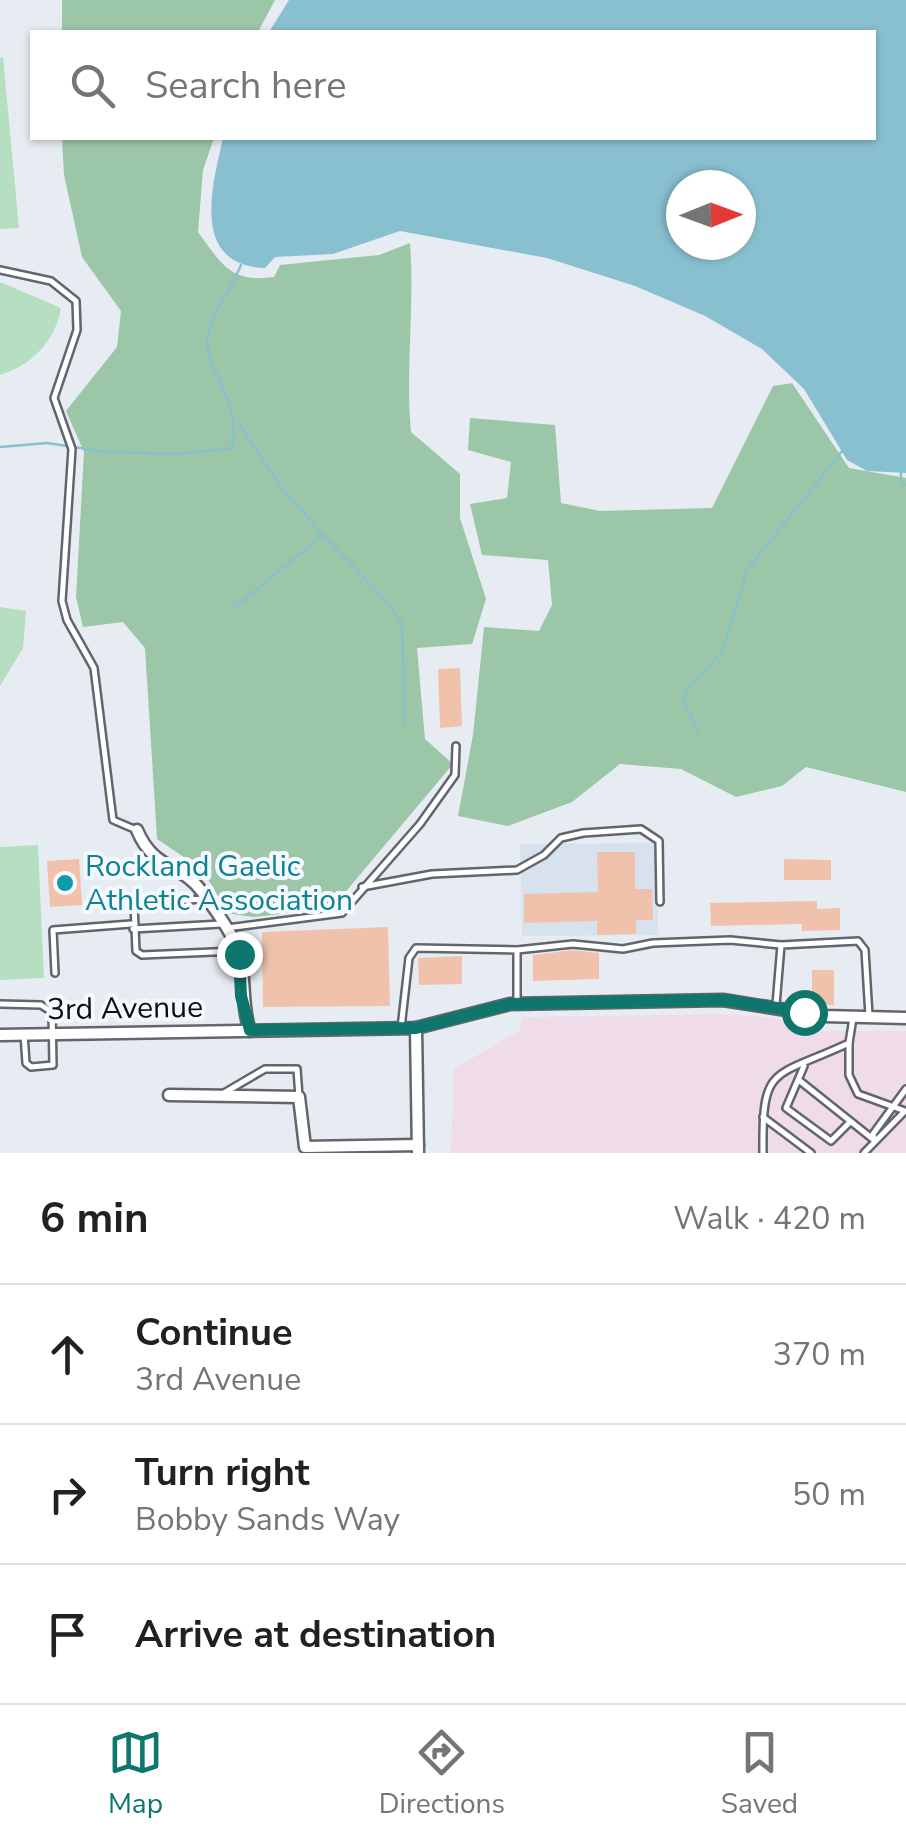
<!DOCTYPE html>
<html lang="en">
<head>
<meta charset="utf-8">
<style>
  :root { --surface:#fff; --page:#f6f6f6; --text:#202124; --muted:#757577; --line:#e0e0e0; --accent:#0f766e }
  body { margin:0; font-family:"Nunito Sans",sans-serif; background:var(--page); color:var(--text) }
  .compass { position:absolute; left:666px; top:170px; width:90px; height:90px; border-radius:50%; background:var(--surface); box-shadow:0 2px 8px #0004; rotate:89deg }
  .stop { position:absolute; width:30px; height:30px; margin:-22px; border:8px solid #0f766e; border-radius:50%; background:#fff }
  .stop.end { background:#0f766e; border-color:#fff; box-shadow:0 2px 10px #0008 }
  .list { margin:0; padding:0; list-style:none }
  h2 { display:flex; justify-content:space-between; align-items:center; height:130px; margin:0; padding:0 40px; font-size:42px }
  h2 small { font-size:32px; font-weight:400; color:var(--muted) }
  .list li { display:grid; grid-template-columns:65px 1fr auto; gap:30px; align-items:center; box-sizing:border-box; height:140px; padding:0 40px; border-top:2px solid var(--line) }
  .list b { display:block; font-size:38px; white-space:nowrap }
  .list p { margin:0; font-size:32px; white-space:nowrap; color:var(--muted) }
  .list em { font-size:32px; font-style:normal; color:var(--muted) }
  .icon { flex:none; width:55px; height:55px; fill:none; stroke:currentColor; stroke-width:2; stroke-linecap:round; stroke-linejoin:round }
  .map { position:relative; flex:none; width:906px; height:1153px; overflow:hidden }
  .search { position:absolute; background:var(--surface); box-shadow:0 2px 8px #0004; left:30px; right:30px; top:30px; height:110px; display:flex; align-items:center; gap:25px; box-sizing:border-box; padding:0 35px; border-radius:0px; color:var(--muted); font-size:38px }
  .sheet { height:550px; background:var(--surface) }
  nav { display:flex; justify-content:space-around; align-items:center; box-sizing:border-box; height:140px; border-top:2px solid var(--line); background:var(--surface); font-size:28px; color:var(--muted) }
  nav a { display:grid; justify-items:center; gap:5px }
  nav .on { color:var(--accent) }
  .map>svg:first-child { display:block }
  .commercial { fill:#f0dbe9 }
  .built { fill:#d8e2ef }
  .green { fill:#b6dfc2 }
  .forest { fill:#9cc6a8 }
  .water { fill:#89c0d0; fill-rule:evenodd }
  .lines { fill:none; stroke-linecap:round; stroke-linejoin:round }
  .stream { stroke:#89c0d0; stroke-width:2.5 }
  .building { fill:#f1c2ab }
  .lane-casing { stroke:#62666c; stroke-width:10 }
  .street-casing { stroke:#62666c; stroke-width:15 }
  .lane { stroke:#fff; stroke-width:5 }
  .street { stroke:#fff; stroke-width:10 }
  .route { stroke:#0f766e; stroke-width:12 }
  .culture-dot { fill:#0f9aa8; stroke:#f5f9ff; stroke-width:4 }
  .labels { text-anchor:middle; stroke-width:8; stroke-linejoin:round; paint-order:stroke }
  .culture-label { font-size:30px; fill:#0d838f; stroke:#f5f9ff; text-anchor:start }
  .street-label { font-size:30px; fill:#0b0d0f; stroke:#f5f9ff }
</style>
</head>
<body>
<div class="map">
<svg width="906" height="1153" viewBox="0 0 906 1153">
  <rect width="100%" height="100%" fill="#e7ecf3"/>
  <polygon class="commercial" points="731,1014 773,1018 821,1031 906,1031 906,1153 451,1153 454,1069 520,1030 523,1017"/>
  <polygon class="built" points="657,843 658,935 522,936 520,844"/>
  <g class="green">
    <polygon points="3,57 19,228 0,229 0,58"/>
    <path d="M0,282L61,308C56,340 31,366 0,375Z"/>
    <polygon points="0,607 26,611 23,648 0,686"/>
    <polygon points="38,845 44,978 0,980 0,847"/>
  </g>
  <g class="forest">
    <polygon points="62,0 275,0 258,32 62,32"/>
    <path d="M62,138H214L203,170L198,232C222,265 231,283 274,277L280,265L379,255L410,243C415,306 405,369 411,432L460,474V518L486,599L472,644L417,648L425,739L453,764L332,908L253,917L227,913L203,870L157,839L145,648L123,622L83,627L76,597L84,452L66,411L117,347L121,311L82,257L64,175Z"/>
    <polygon points="792,383 849,468 906,478 906,792 806,767 782,786 736,797 681,769 620,764 572,802 508,826 458,816 473,735 484,627 539,631 552,605 548,560 482,555 470,504 507,498 511,462 468,450 470,418 555,425 561,503 600,511 712,508 773,386"/>
  </g>
  <path class="water" d="M289,0H906V473L867,471L847,460L804,389L762,349L705,316L635,286L547,258L400,231L333,254L275,257L265,268C190,265 212,187 223,138H874V32H269ZM681,185H741V245H681Z"/>
  <g class="lines">
    <g class="stream">
      <path d="M0,447L47,443L107,452L179,454L232,448C243,396 202,371 208,336C212,313 232,287 241,265"/>
      <polyline points="901,473 901,484 906,485"/>
      <polyline points="325,537 390,605 402,624 405,725"/>
      <polyline points="235,607 323,535 281,487 239,424"/>
      <polyline points="698,731 682,697 723,650 747,570 842,451"/>
    </g>
  </g>
  <g class="building">
    <polygon points="460,668 462,726 440,728 438,669"/>
    <polygon points="597,852 635,852 635,889 652,889 653,920 636,920 636,934 597,935 597,921 524,923 524,894 598,892"/>
    <polygon points="79,859 82,905 50,907 47,861"/>
    <polygon points="784,859 831,860 831,880 784,880"/>
    <polygon points="817,901 817,909 840,908 840,930 802,931 802,924 711,926 710,903"/>
    <polygon points="388,927 390,1006 263,1007 262,932"/>
    <polygon points="573,950 599,953 599,979 533,981 533,955"/>
    <polygon points="462,956 462,984 419,985 418,958"/>
    <rect x="812" y="970" width="22" height="35"/>
  </g>
  <g class="lines">
    <g class="lane-casing">
      <g id="lane">
        <polyline points="0,270 51,281 76,301 77,330 54,398 72,449 62,601 67,620 94,668 113,820 134,829"/>
        <polyline points="362,887 432,874 517,870 544,855 561,838 583,833 641,829 659,841 660,902"/>
        <polyline points="204,899 134,903 136,951 142,955 237,951"/>
        <polyline points="227,928 342,913 420,824 455,775 456,746"/>
        <polyline points="133,929 221,924"/>
        <polyline points="517,950 573,944 623,949 653,943 730,940 781,945"/>
        <polyline points="55,973 53,930 131,924"/>
        <polyline points="0,1004 41,1005 52,1012 53,1065 31,1067 26,1063 24,1034"/>
        <polyline points="776,1005 781,945 858,941 865,950 869,1016"/>
        <polyline points="401,1028 409,958 416,948 517,950 517,1003"/>
        <polyline points="849,1043 849,1075 858,1094 905,1111"/>
        <polyline points="804,1066 786,1108 831,1141 850,1122"/>
        <polyline points="800,1081 874,1140 873,1134 906,1089"/>
        <polyline points="224,1093 265,1069 297,1069 299,1097"/>
        <polyline points="763,1117 811,1153"/>
        <path d="M763,1153C762,1063 772,1079 849,1043L853,1018"/>
        <polyline points="864,1153 904,1112"/>
      </g>
    </g>
    <g class="street-casing">
      <g id="street">
        <path d="M137,830C154,871 182,863 203,893C215,909 233,934 239,953C246,978 241,1005 250,1031"/>
        <polyline points="416,1028 418,1153"/>
        <polyline points="0,1035 416,1028 510,1004 723,1000 824,1016 906,1018"/>
        <polyline points="169,1095 299,1097 305,1147 418,1145"/>
      </g>
    </g>
    <use href="#lane" class="lane"/>
    <use href="#street" class="street"/>
  </g>
  <g class="lines">
    <polyline class="route" points="239,954 241,996 250,1030 416,1028 510,1004 723,1000 804,1012"/>
  </g>
  <circle class="culture-dot" cx="65" cy="883" r="10"/>
  <g class="labels">
    <g class="culture-label">
      <text x="85" y="876">Rockland Gaelic<tspan x="85" dy="34">Athletic Association</tspan></text>
    </g>
    <g class="street-label">
      <text transform="translate(125 1008) rotate(-1)" y="10">3rd Avenue</text>
    </g>
  </g>
</svg>
<svg class="compass" viewBox="-18 -18 36 36"><path d="M0-13l5 13h-10z" fill="#e53935"/><path d="M0 13l5-13h-10z" fill="#757577"/></svg>
<div class="stop" style="left:804px;top:1012px"></div>
<div class="stop end" style="left:239px;top:954px"></div>
<div class="search"><svg class="icon" aria-label="search" viewBox="0 0 24 24"><circle cx="10" cy="10" r="6"/><path d="M15 15l6 6"/></svg>Search here</div>
</div>
<section class="sheet">
<h2>6 min<small>Walk · 420 m</small></h2>
<ul class="list">
<li><svg class="icon" aria-label="ahead" viewBox="0 0 24 24"><path d="M12 20V5M6 11l6-6 6 6"/></svg><div><b>Continue</b><p>3rd Avenue</p></div><em>370 m</em></li>
<li><svg class="icon" aria-label="right" viewBox="0 0 24 24"><path d="M7 20v-9h11M14 6l5 5-5 5"/></svg><div><b>Turn right</b><p>Bobby Sands Way</p></div><em>50 m</em></li>
<li><svg class="icon" aria-label="arrive" viewBox="0 0 24 24"><path d="M6 21V4h12l-3 4 3 4H6"/></svg><div><b>Arrive at destination</b></div></li>
</ul>
</section>
<nav>
<a class="on"><svg class="icon" aria-label="map" viewBox="0 0 24 24"><path d="M3 6l6-2 6 2 6-2v14l-6 2-6-2-6 2zM9 4v14M15 6v14"/></svg>Map</a>
<a><svg class="icon" aria-label="directions" viewBox="0 0 24 24"><path d="M12 3l9 9-9 9-9-9zM9 14v-3h6M13 9l2 2-2 2"/></svg>Directions</a>
<a><svg class="icon" aria-label="saved" viewBox="0 0 24 24"><path d="M7 4h10v16l-5-4-5 4z"/></svg>Saved</a>
</nav>
</body>
</html>
